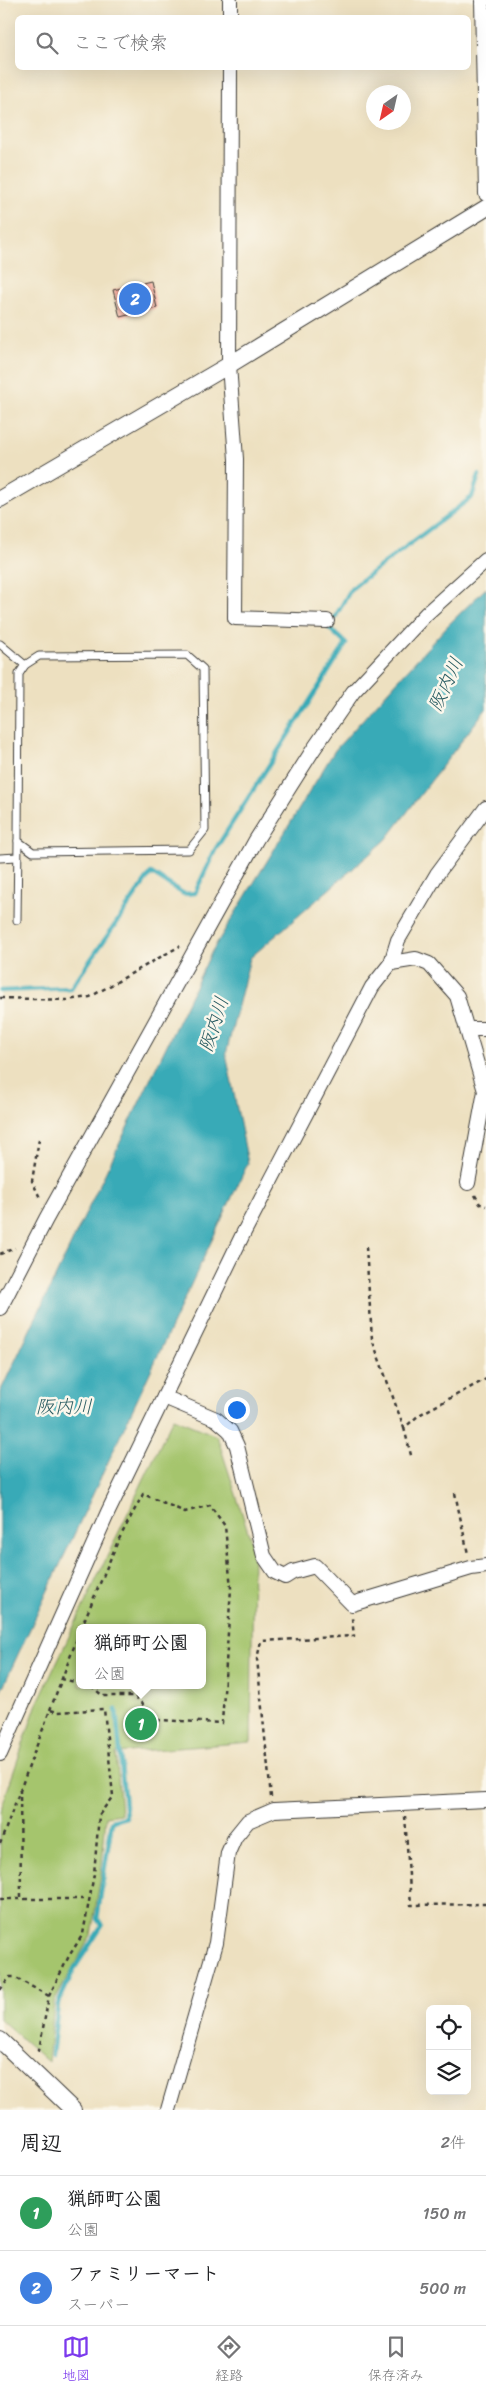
<!DOCTYPE html>
<html lang="ja">
<head>
<meta charset="utf-8">
<style>
  :root { --surface:#fff; --page:#f6f6f6; --text:#202124; --muted:#757577; --line:#e0e0e0; --accent:#7c3aed }
  body { margin:0; font-family:Sriracha,"Klee One",sans-serif; background:var(--page); color:var(--text) }
  .controls { position:absolute; right:15px; bottom:15px; display:grid; overflow:hidden; border-radius:8px; box-shadow:0 5px 20px #0002 }
  .controls button { width:45px; height:45px; display:grid; place-items:center; padding:0; border:0; border-bottom:1px solid var(--line); background:var(--surface); color:var(--text); font:25px sans-serif }
  .compass { position:absolute; left:366px; top:85px; width:45px; height:45px; border-radius:50%; background:var(--surface); box-shadow:0 5px 20px #0002; rotate:214deg }
  .you { position:absolute; left:236px; top:1409px; width:18px; height:18px; margin:-12px; border:4px solid #fff; border-radius:50%; background:#1a73e8; box-shadow:0 0 0 8px #1a73e833 }
  .badge { display:grid; place-items:center; width:32px; height:32px; border-radius:50%; background:var(--accent); color:#fff; font-size:16px; font-weight:700 }
  .pin { position:absolute; translate:-50% -50%; border:2px solid #fff; box-shadow:0 1px 5px #0006 }
  .popup { position:absolute; left:76px; top:1624px; width:130px; height:65px; box-sizing:border-box; display:grid; place-content:center; border-radius:8px; background:var(--surface); filter:drop-shadow(0 1px 4px #0005); font-size:16px; white-space:nowrap; color:var(--muted) }
  .popup b { font-size:19px; color:var(--text) }
  .popup::after { content:''; position:absolute; left:50%; top:100%; margin-left:-10px; border:10px solid transparent; border-top-color:var(--surface) }
  .list { margin:0; padding:0; list-style:none }
  h2 { display:flex; justify-content:space-between; align-items:center; height:65px; margin:0; padding:0 20px; font-size:21px }
  h2 small { font-size:16px; font-weight:400; color:var(--muted) }
  .list li { display:grid; grid-template-columns:32px 1fr auto; gap:15px; align-items:center; box-sizing:border-box; height:75px; padding:0 20px; border-top:1px solid var(--line) }
  .list b { display:block; font-size:19px; white-space:nowrap }
  .list p { margin:0; font-size:16px; white-space:nowrap; color:var(--muted) }
  .list em { font-size:16px; font-style:normal; color:var(--muted) }
  .icon { flex:none; width:28px; height:28px; fill:none; stroke:currentColor; stroke-width:2; stroke-linecap:round; stroke-linejoin:round }
  .map { position:relative; flex:none; width:486px; height:2110px; overflow:hidden }
  .search { position:absolute; background:var(--surface); box-shadow:0 5px 20px #0002; left:15px; right:15px; top:15px; height:55px; display:flex; align-items:center; gap:12px; box-sizing:border-box; padding:0 18px; border-radius:8px; color:var(--muted); font-size:19px }
  .sheet { height:215px; background:var(--surface) }
  nav { display:flex; justify-content:space-around; align-items:center; box-sizing:border-box; height:70px; border-top:1px solid var(--line); background:var(--surface); font-size:14px; color:var(--muted) }
  nav a { display:grid; justify-items:center; gap:2px }
  nav .on { color:var(--accent) }
  .map>svg:first-child { display:block }
  .green { fill:#a5c56d; stroke:#607044; fill-rule:evenodd }
  .water { fill:#39aab7; stroke:#2a636a }
  .lines { fill:none; stroke-linecap:round; stroke-linejoin:round }
  .stream { stroke:#39aab7; stroke-width:4.5 }
  .building { fill:#fba495 }
  .service-casing { stroke:#3b3935; stroke-width:9 }
  .minor-casing { stroke:#3b3935; stroke-width:16 }
  .tertiary-casing { stroke:#3b3935; stroke-width:18 }
  .path { stroke:#3b3935; stroke-width:2.5; stroke-dasharray:4 4; stroke-linecap:butt }
  .service { stroke:#fff; stroke-width:7 }
  .minor { stroke:#fff; stroke-width:14 }
  .tertiary { stroke:#fff; stroke-width:16 }
  .labels { text-anchor:middle; stroke-width:5; stroke-linejoin:round; paint-order:stroke }
  .water-label { font-size:19px; font-style:italic; fill:#295c62; stroke:#fbf7ec }
</style>
</head>
<body>
<div class="map">
<svg width="486" height="2110" viewBox="0 0 486 2110">
  <rect width="100%" height="100%" fill="#fbf7ec"/>
  <filter id="ink" filterUnits="userSpaceOnUse"><feTurbulence type="fractalNoise" baseFrequency=".02" numOctaves="2"/><feDisplacementMap in="SourceGraphic" scale="10" xChannelSelector="R" yChannelSelector="G"/><feConvolveMatrix kernelMatrix="1 2 1 2 8 2 1 2 1" color-interpolation-filters="sRGB"/></filter>
  <filter id="wash" filterUnits="userSpaceOnUse"><feTurbulence type="fractalNoise" baseFrequency=".0096" numOctaves="4" result="noise"/><feDisplacementMap in="SourceGraphic" scale="20" xChannelSelector="R" yChannelSelector="G"/><feGaussianBlur stdDeviation="1.12" result="paint"/><feColorMatrix in="noise" values="0 0 0 0 0 0 0 0 0 0 0 0 0 0 0 0 0 1.4 0 .05"/><feComposite in="paint" operator="in"/></filter>
  <g filter="url(#wash)">
    <rect width="100%" height="100%" fill="#ede0c0"/>
    <path class="green" d="M173,1418L217,1436L253,1547L251,1742L116,1753L121,1814L106,1816L101,1875L91,1935L54,2002L48,2062L0,2019V1812L36,1706ZM80,1628H202V1685H80Z"/>
    <polygon class="water" points="486,588 486,709 386,840 250,958 226,1054 248,1163 0,1693 0,1392 212,951 335,750 448,625"/>
    <g class="lines">
      <g class="stream">
        <polyline points="0,991 71,988 151,873 184,894 195,893 215,850 346,644 329,628 351,589 362,580 472,497 479,475"/>
        <polyline points="52,2055 58,2004 74,1969 102,1926 97,1919 112,1821 126,1817 116,1709"/>
      </g>
    </g>
    <g id="blocks">
      <polygon class="building" points="151,281 157,308 120,317 113,290"/>
    </g>
  </g>
  <g filter="url(#ink)">
    <use href="#blocks" fill-opacity="0" stroke="#3b3935" stroke-width="1"/>
    <g class="lines">
      <g class="service-casing">
        <g id="service">
          <polyline points="0,644 25,665"/>
          <polygon points="187,655 203,669 205,830 189,850 33,852 18,841 19,674 25,665 39,656"/>
          <polyline points="0,858 17,857"/>
          <polyline points="17,920 18,841"/>
        </g>
      </g>
      <g class="minor-casing">
        <g id="minor">
          <polyline points="482,0 486,194"/>
          <polyline points="230,18 230,0"/>
          <polyline points="230,68 229,365 236,459 235,618 327,621"/>
          <polyline points="391,963 416,959 429,964 457,996 485,1091 468,1183"/>
          <polyline points="467,1029 486,1029"/>
          <polyline points="0,1308 46,1219 256,840 313,750 353,692 426,614 486,560"/>
          <polyline points="164,1397 216,1419 230,1431 237,1446 264,1556 275,1572 285,1577 293,1572 315,1566 352,1604 471,1568 486,1566"/>
          <polyline points="0,1754 108,1512 243,1234 372,987 391,963 398,940 437,874 486,808"/>
          <polyline points="168,2110 216,1943 228,1853 235,1837 248,1821 274,1810 486,1800"/>
        </g>
      </g>
      <g class="tertiary-casing">
        <g id="tertiary">
          <polyline points="0,499 229,365 486,208"/>
          <polyline points="0,2040 73,2110"/>
        </g>
      </g>
      <g class="path">
        <polyline points="0,998 67,1000 90,997 180,946"/>
        <polyline points="39,1139 32,1181 41,1200"/>
        <polyline points="475,1195 480,1204 486,1206"/>
        <polyline points="366,1247 372,1339 404,1428 419,1415 486,1379"/>
        <polyline points="0,1254 15,1248"/>
        <polyline points="404,1428 412,1459"/>
        <polyline points="455,1493 468,1554"/>
        <polyline points="81,1628 118,1541 143,1494 185,1512 210,1505 225,1526 231,1588 222,1723 157,1720 135,1696 103,1696 90,1685"/>
        <polyline points="61,1679 80,1683"/>
        <polyline points="50,1710 80,1631"/>
        <polyline points="20,1789 21,1899"/>
        <polyline points="271,1797 257,1659 261,1641 354,1636 352,1618"/>
        <polyline points="405,1816 411,1905 486,1904"/>
        <polyline points="0,1844 50,1710 58,1712 104,1709 113,1796 99,1815 94,1874 83,1934 69,1956 49,1996 38,2055"/>
        <polyline points="0,1899 88,1899"/>
        <polyline points="0,1990 10,1977 14,1977 49,1996"/>
      </g>
      <use href="#service" class="service"/>
      <use href="#minor" class="minor"/>
      <use href="#tertiary" class="tertiary"/>
    </g>
  </g>
  <g class="labels">
    <g class="water-label">
      <text transform="translate(445 684) rotate(-65)" y="7">阪内川</text>
      <text transform="translate(213 1024) rotate(-72)" y="7">阪内川</text>
      <text x="64" y="1413">阪内川</text>
    </g>
  </g>
</svg>
<div class="controls">
<button><svg class="icon" aria-label="locate" viewBox="0 0 24 24"><circle cx="12" cy="12" r="6"/><path d="M12 2v4M12 18v4M2 12h4M18 12h4"/></svg></button>
<button><svg class="icon" aria-label="layers" viewBox="0 0 24 24"><path d="M12 4l9 5-9 5-9-5zM3 14l9 5 9-5"/></svg></button>
</div>
<svg class="compass" viewBox="-18 -18 36 36"><path d="M0-13l5 13h-10z" fill="#e53935"/><path d="M0 13l5-13h-10z" fill="#757577"/></svg>
<div class="you"></div>
<div class="pin badge" style="left:141px;top:1724px;background:#2e9e5b">1</div>
<div class="popup"><b>猟師町公園</b>公園</div>
<div class="pin badge" style="left:135px;top:299px;background:#3f7fe0">2</div>
<div class="search"><svg class="icon" aria-label="search" viewBox="0 0 24 24"><circle cx="10" cy="10" r="6"/><path d="M15 15l6 6"/></svg>ここで検索</div>
</div>
<section class="sheet">
<h2>周辺<small>2件</small></h2>
<ul class="list">
<li><span class="badge" style="background:#2e9e5b">1</span><div><b>猟師町公園</b><p>公園</p></div><em>150 m</em></li>
<li><span class="badge" style="background:#3f7fe0">2</span><div><b>ファミリーマート</b><p>スーパー</p></div><em>500 m</em></li>
</ul>
</section>
<nav>
<a class="on"><svg class="icon" aria-label="map" viewBox="0 0 24 24"><path d="M3 6l6-2 6 2 6-2v14l-6 2-6-2-6 2zM9 4v14M15 6v14"/></svg>地図</a>
<a><svg class="icon" aria-label="directions" viewBox="0 0 24 24"><path d="M12 3l9 9-9 9-9-9zM9 14v-3h6M13 9l2 2-2 2"/></svg>経路</a>
<a><svg class="icon" aria-label="saved" viewBox="0 0 24 24"><path d="M7 4h10v16l-5-4-5 4z"/></svg>保存済み</a>
</nav>
</body>
</html>
